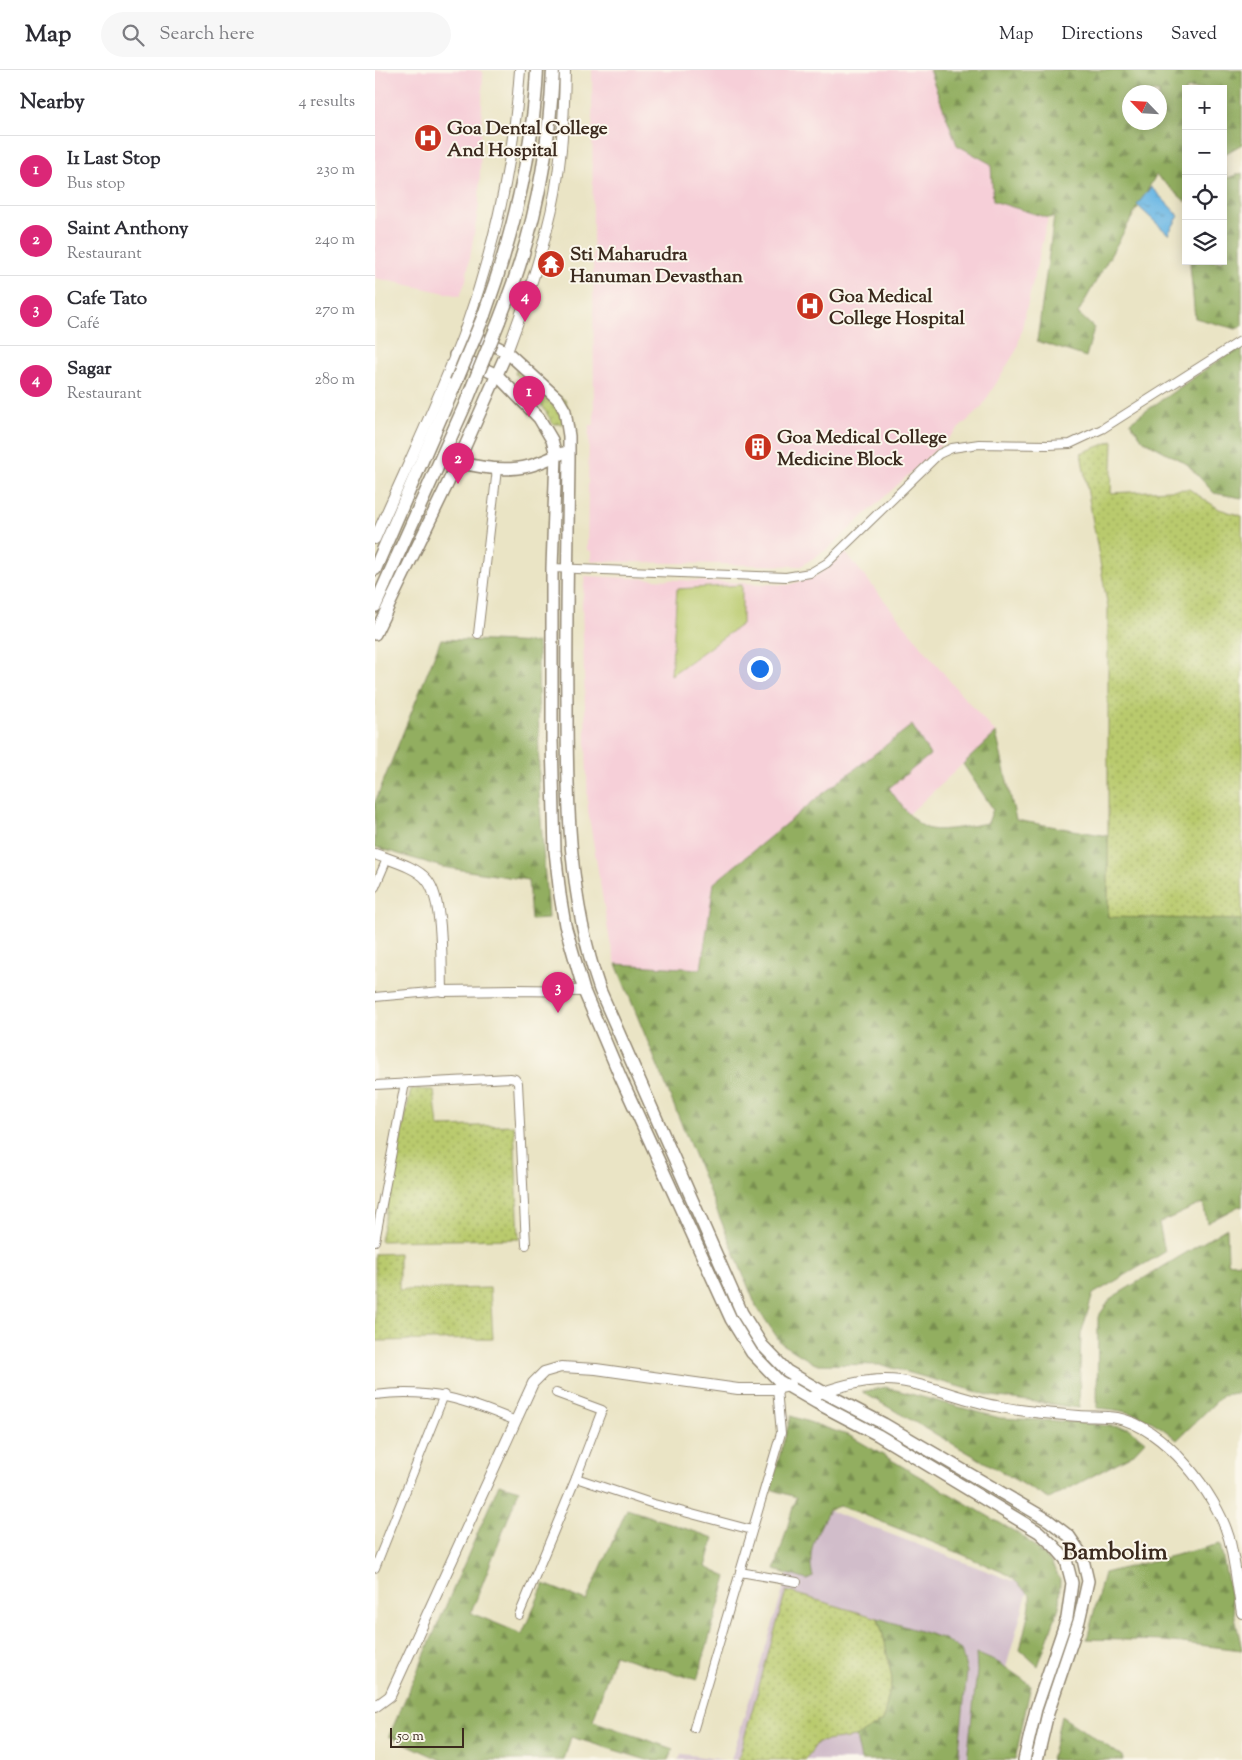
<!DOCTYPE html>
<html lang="en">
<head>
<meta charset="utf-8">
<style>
  :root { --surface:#fff; --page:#f7f7f7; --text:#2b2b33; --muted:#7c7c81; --line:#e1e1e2; --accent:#db2777 }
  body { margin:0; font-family:"Sorts Mill Goudy",serif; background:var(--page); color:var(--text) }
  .controls { position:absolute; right:15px; top:15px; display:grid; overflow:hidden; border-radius:0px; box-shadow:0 2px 12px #0003 }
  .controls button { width:45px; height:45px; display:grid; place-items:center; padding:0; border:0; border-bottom:1px solid var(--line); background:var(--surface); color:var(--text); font:25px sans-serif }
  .compass { position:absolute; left:747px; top:15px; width:45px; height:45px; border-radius:50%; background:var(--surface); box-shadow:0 2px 12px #0003; rotate:295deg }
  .scale { position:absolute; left:15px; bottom:12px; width:74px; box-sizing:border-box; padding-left:5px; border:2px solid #3b2a1e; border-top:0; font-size:14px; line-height:18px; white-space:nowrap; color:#3b2a1e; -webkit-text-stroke:4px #fbf7ec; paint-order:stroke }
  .you { position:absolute; left:384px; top:598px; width:18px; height:18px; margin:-12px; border:4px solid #fff; border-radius:50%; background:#1a73e8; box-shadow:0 0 0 8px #1a73e833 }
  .badge { display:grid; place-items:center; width:32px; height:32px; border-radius:50%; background:var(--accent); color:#fff; font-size:16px; font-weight:700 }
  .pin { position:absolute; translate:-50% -41px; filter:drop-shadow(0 1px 2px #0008) }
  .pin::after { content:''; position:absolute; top:26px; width:18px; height:15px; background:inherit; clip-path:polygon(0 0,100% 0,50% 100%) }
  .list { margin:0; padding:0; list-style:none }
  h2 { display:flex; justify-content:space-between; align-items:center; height:65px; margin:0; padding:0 20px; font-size:21px }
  h2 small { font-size:16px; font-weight:400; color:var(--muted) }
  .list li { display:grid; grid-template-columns:32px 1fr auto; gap:15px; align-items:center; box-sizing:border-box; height:70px; padding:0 20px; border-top:1px solid var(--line) }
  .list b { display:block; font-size:19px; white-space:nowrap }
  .list p { margin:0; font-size:16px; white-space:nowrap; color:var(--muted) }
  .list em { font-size:16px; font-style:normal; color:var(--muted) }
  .icon { flex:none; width:28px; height:28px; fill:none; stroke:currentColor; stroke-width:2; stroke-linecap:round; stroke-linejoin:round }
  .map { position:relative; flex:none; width:867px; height:1690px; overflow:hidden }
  header { display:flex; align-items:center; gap:30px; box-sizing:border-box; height:70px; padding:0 25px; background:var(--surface); border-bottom:1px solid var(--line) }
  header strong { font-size:24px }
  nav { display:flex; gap:28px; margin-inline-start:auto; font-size:18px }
  .search { width:350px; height:45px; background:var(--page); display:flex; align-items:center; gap:12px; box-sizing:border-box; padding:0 18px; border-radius:28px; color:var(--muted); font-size:19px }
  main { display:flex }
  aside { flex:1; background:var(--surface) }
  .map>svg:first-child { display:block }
  .built { fill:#f6cfd8 }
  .industrial { fill:#d1bdca }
  .grass { fill:url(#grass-dots); stroke:#7a7a46 }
  .forest { fill:url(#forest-firs); stroke:#666c3f; fill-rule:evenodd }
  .garden { fill:#b9ca6d; stroke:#7a7a46 }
  .water { fill:url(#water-ripples); stroke:#537081 }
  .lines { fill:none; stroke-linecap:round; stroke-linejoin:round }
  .minor-casing { stroke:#928772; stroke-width:10 }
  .tertiary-casing { stroke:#928772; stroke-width:12 }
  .secondary-casing { stroke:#928772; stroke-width:14 }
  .trunk-casing { stroke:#928772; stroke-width:15 }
  .minor { stroke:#fff; stroke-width:8 }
  .tertiary { stroke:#fff; stroke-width:10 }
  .secondary { stroke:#fff; stroke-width:11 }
  .trunk { stroke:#fff; stroke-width:12 }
  .trunk-bridge-casing { stroke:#928772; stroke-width:15; stroke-linecap:butt }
  .trunk-bridge { stroke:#fff; stroke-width:12 }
  .labels { text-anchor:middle; stroke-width:4; stroke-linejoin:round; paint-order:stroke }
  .poi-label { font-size:19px; font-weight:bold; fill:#3b2a1e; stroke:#fbf7ec; text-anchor:start }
  .district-label { font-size:24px; font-weight:bold; fill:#3b2a1e; stroke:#fbf7ec }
</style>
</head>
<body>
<header>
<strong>Map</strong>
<div class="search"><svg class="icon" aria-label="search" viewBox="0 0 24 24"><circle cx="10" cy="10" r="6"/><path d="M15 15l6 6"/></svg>Search here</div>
<nav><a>Map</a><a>Directions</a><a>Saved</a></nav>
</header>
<main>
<aside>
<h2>Nearby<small>4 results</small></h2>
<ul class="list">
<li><span class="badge">1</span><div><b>I1 Last Stop</b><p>Bus stop</p></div><em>230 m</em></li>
<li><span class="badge">2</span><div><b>Saint Anthony</b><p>Restaurant</p></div><em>240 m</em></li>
<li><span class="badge">3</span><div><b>Cafe Tato</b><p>Café</p></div><em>270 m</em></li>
<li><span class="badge">4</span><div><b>Sagar</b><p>Restaurant</p></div><em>280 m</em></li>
</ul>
</aside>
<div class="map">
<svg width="867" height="1690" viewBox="0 0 867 1690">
  <defs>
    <pattern id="grass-dots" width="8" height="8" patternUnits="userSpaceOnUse" patternTransform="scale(1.25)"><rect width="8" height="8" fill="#b9ca6d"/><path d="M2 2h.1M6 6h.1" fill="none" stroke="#98a459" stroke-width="1.8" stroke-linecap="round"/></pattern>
    <pattern id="forest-firs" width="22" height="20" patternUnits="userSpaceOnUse" patternTransform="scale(1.25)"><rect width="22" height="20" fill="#92ae60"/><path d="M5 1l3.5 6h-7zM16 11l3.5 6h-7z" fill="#788e4f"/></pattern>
    <pattern id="water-ripples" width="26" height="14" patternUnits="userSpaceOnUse" patternTransform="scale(1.25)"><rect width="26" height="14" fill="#6bb7e4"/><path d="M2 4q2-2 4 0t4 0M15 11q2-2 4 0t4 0" fill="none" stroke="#5995b8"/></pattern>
  </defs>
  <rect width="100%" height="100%" fill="#fbf7ec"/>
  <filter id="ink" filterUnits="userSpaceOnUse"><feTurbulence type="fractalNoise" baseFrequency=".02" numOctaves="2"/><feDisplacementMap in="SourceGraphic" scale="10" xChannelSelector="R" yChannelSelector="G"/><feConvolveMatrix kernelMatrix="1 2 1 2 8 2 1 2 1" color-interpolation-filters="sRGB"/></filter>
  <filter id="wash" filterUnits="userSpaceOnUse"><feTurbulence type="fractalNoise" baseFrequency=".0096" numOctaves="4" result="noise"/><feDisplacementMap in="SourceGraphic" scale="20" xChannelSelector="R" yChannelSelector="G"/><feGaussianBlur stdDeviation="1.12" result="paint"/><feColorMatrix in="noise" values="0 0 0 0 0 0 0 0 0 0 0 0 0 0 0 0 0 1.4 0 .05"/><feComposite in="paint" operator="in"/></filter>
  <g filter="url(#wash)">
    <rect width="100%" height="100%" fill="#eae4c5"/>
    <g class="built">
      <polygon points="0,0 103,0 108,2 104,135 91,210 85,226 0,208"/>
      <polygon points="217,0 554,0 582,75 616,94 619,131 673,148 642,279 606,338 454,478 426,496 216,491 216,481 212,480 214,355 219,355"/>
      <polygon points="470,482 579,616 621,663 520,757 441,729 339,813 326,899 241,894 235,872 213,741 207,534 210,506 413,515 441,506"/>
    </g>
    <g class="industrial">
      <polygon points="444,1437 654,1517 628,1608 613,1690 356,1690 413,1504"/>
      <polygon points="307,1684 350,1690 303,1690"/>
    </g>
    <g class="grass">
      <polygon points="141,300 147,302 190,330 193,337 187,354 178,354 153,312 140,304"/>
      <polygon points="738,371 736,423 814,419 844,439 867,446 867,850 733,848 733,538 706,383"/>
      <polygon points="36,1019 59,1020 63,1057 139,1055 144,1169 5,1171"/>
      <polygon points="24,1183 24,1220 115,1218 118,1269 0,1271 0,1184"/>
      <polygon points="411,1521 503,1548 509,1568 517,1609 508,1651 481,1667 443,1672 430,1690 363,1690"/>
    </g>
    <g class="forest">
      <path d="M554,0H867V74L848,85V19H811V132L781,105L703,243L719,258L711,287L662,271L679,147L673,148L618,131L616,94L582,75ZM754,22H784V52H754Z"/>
      <polygon points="848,94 852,108 867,103 867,256 861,259 820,248 815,195 815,191 848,191"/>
      <polygon points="867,274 867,428 839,423 812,394 768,370 755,352"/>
      <polygon points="66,569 163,573 164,722 173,849 156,850 153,810 67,797 0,777 0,732"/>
      <path d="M537,655L555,685L514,718C523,731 539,755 555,759C569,762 598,755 613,753L618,739L588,694L621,663L641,750L733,766V847L867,850V1137L864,1136L832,1153L828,1133L784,1153L790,1182L718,1224L706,1264L704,1338L617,1326L507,1295L440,1294L406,1273L381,1236L241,894L326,899L339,813L441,729Z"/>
      <path d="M852,1158L853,1193L867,1192V1322L848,1325L802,1370C774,1346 758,1341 722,1338L723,1247L736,1228Z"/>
      <polygon points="510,1317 625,1348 699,1352 754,1358 770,1371 757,1385 674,1429 487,1322"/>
      <path d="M416,1346L475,1366L649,1467L676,1492L685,1510L684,1537L663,1596L645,1580L655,1536V1525L634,1505L584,1483L482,1442L464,1436L454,1440C442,1463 431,1480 438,1507L432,1510L400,1500L421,1427L395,1419Z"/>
      <polygon points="124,1414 144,1420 96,1543 147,1564 169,1514 211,1531 252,1439 339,1468 331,1497 352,1507 322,1610 239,1585 218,1651 298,1679 293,1690 272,1690 196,1667 189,1690 66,1690 14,1666"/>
      <polygon points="845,1474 867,1580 789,1571 712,1569 729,1503"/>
      <polygon points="503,1548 567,1568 586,1580 592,1602 583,1690 486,1690 481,1667 508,1651 517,1609 509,1568"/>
      <polygon points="601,1583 624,1593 656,1615 640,1690 592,1690 602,1601"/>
      <polygon points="686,1646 747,1686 748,1690 676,1690"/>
    </g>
    <polygon class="garden" points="367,515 367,554 296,605 302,519"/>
    <polygon class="water" points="776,117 804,146 793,164 762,135"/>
  </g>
  <g filter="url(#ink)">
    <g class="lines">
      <g class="minor-casing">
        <g id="minor">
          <polyline points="177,498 411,507 435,503 452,493 564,384 577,378 604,374 673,375 695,374 727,359 867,270"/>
          <polyline points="103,564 122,399"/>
          <polyline points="0,817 12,789"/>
          <polyline points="0,927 67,921"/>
          <polyline points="0,1015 135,1008 140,1009 143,1013 151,1175"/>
          <polyline points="0,1171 30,1013"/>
          <polyline points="181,1323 227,1340 201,1408"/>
          <path d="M0,1325C56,1318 91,1330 141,1351"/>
          <polyline points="0,1498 69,1325"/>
          <polyline points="365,1502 422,1512"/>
          <polyline points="144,1545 201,1408 279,1434 377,1460"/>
          <polyline points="319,1658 406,1363 402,1319"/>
        </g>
      </g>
      <g class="tertiary-casing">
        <g id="tertiary">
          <path d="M132,282C147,241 162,201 172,159C186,108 189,53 190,0"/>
          <path d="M0,469C30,400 64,331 90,260C120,176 139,88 145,0"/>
          <path d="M0,784C15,790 42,797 52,810C69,831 66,893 67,921L141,920L209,921"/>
          <path d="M433,1328C462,1316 494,1307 525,1311C558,1316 589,1330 621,1336C648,1342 676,1344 704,1346C716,1347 730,1346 742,1348C789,1357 841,1423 854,1468C860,1492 863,1519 867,1543"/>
          <polyline points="0,1637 15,1626 158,1313 169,1302 186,1297 221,1299 363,1319 402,1319 414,1316 416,1314"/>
        </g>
      </g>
      <g class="secondary-casing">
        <g id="secondary">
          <path d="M90,261L132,282L183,329L190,341L194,366V389C193,471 191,553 192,635C192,731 193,828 225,920L367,1243L387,1275L412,1301L448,1322L509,1354L673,1450L694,1466L707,1485L713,1511L704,1551L673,1643L662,1690"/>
          <polyline points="80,285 122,305 164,348 177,370 181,385 177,498 177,671 180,781 185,825 190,855 209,921 245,1006 356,1249 377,1283 404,1311 442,1333 503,1365 664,1462 679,1476 691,1490 697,1513 692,1548 661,1639 649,1690"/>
          <path d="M83,392C106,398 131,402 154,396C166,393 177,387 188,383"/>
          <polyline points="0,564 83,392 132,282"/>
        </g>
      </g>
      <g class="trunk-casing">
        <g id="trunk">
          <path d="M109,245C138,165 158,85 162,0"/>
          <path d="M124,251C131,232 139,213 145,193C165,131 175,65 178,0"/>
          <polyline points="0,499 81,312"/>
          <polyline points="0,536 90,335"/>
        </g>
      </g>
      <use href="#minor" class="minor"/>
      <use href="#tertiary" class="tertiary"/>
      <use href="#secondary" class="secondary"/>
      <use href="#trunk" class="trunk"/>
      <g class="trunk-bridge-casing">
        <g id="trunk-bridge">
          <polyline points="81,312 109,245"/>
          <polyline points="90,335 124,251"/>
        </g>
      </g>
      <use href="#trunk-bridge" class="trunk-bridge"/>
    </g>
  </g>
  <defs>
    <g id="hospital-disc" transform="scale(1.4375)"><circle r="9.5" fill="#c8321e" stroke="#fbf7ec"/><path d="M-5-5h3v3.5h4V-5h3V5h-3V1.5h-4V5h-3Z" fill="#fff"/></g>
    <g id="temple-disc" transform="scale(1.4375)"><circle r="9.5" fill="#c8321e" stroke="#fbf7ec"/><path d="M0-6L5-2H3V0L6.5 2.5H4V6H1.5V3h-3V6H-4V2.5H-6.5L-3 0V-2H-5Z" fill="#fff"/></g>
    <g id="building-disc" transform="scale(1.4375)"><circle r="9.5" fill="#c8321e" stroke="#fbf7ec"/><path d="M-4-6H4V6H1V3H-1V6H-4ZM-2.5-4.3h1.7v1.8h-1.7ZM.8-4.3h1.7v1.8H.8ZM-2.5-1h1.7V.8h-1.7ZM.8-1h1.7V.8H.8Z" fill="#fff"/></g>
  </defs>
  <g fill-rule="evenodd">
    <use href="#hospital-disc" x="53" y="68"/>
    <use href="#temple-disc" x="176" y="194"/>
    <use href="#hospital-disc" x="435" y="236"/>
    <use href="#building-disc" x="383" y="377"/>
  </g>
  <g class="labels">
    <g class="poi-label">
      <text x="72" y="64">Goa Dental College<tspan x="72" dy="22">And Hospital</tspan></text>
      <text x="195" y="190">Sti Maharudra<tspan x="195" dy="22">Hanuman Devasthan</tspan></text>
      <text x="454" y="232">Goa Medical<tspan x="454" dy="22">College Hospital</tspan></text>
      <text x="402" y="373">Goa Medical College<tspan x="402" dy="22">Medicine Block</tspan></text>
    </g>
    <g class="district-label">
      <text x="740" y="1489">Bambolim</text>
    </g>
  </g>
</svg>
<div class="controls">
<button>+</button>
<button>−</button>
<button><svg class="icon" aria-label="locate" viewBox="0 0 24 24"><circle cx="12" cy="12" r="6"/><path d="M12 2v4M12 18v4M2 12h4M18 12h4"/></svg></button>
<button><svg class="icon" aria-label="layers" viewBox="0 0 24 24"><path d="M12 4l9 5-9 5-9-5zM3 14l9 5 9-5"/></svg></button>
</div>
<svg class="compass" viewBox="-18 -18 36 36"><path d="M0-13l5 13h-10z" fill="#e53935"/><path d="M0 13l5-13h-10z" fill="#7c7c81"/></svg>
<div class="scale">50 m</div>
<div class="you"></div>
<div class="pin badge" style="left:154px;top:347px">1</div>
<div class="pin badge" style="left:83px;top:414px">2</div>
<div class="pin badge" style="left:183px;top:943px">3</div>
<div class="pin badge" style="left:150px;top:252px">4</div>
</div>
</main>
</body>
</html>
